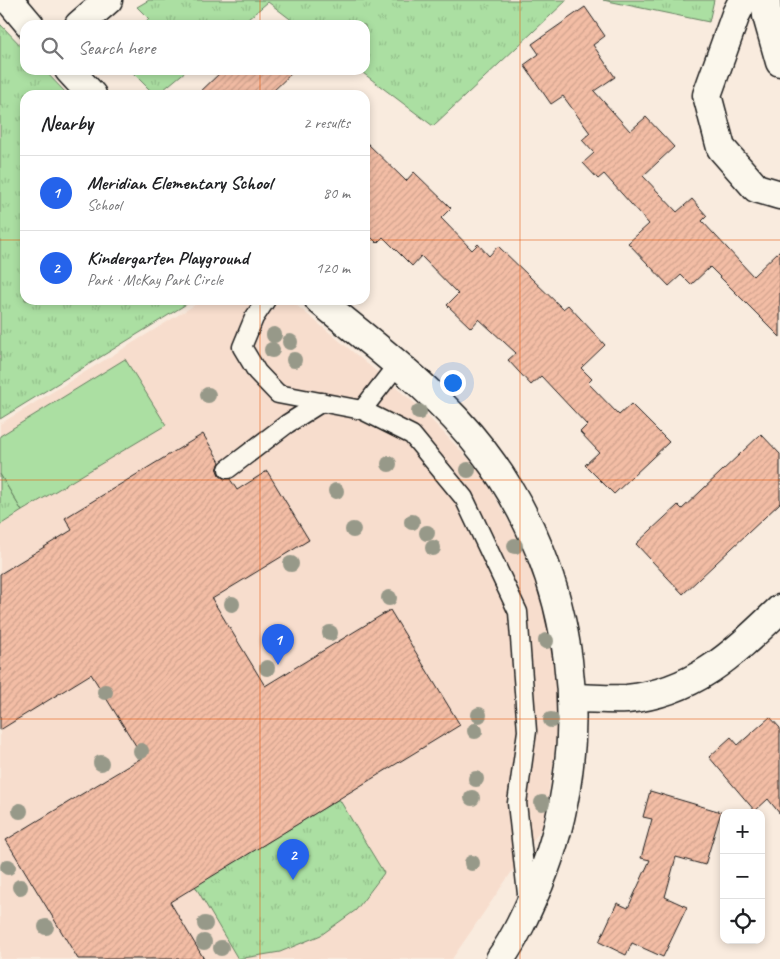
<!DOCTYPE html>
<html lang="en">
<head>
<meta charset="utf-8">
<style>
  :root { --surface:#fff; --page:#f6f6f6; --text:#202124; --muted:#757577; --line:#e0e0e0; --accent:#2563eb }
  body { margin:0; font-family:Caveat,sans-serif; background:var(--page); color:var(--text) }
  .controls { position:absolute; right:15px; bottom:15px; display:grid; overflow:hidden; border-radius:10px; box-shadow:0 2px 8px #0003 }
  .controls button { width:45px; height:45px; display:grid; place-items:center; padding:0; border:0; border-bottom:1px solid var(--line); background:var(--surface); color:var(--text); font:25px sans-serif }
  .you { position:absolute; left:452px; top:382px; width:18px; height:18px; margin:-12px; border:4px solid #fff; border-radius:50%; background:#1a73e8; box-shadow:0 0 0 8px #1a73e833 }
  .badge { display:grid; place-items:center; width:32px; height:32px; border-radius:50%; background:var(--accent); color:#fff; font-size:16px; font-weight:700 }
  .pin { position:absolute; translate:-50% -41px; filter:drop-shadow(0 1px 2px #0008) }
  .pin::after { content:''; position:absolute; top:26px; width:18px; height:15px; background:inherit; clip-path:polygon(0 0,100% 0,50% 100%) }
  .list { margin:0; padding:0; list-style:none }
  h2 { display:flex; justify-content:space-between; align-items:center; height:65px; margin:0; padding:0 20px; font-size:21px }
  h2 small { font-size:16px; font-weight:400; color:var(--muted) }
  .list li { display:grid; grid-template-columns:32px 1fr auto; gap:15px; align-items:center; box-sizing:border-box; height:75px; padding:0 20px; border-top:1px solid var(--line) }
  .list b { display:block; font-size:19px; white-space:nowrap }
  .list p { margin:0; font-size:16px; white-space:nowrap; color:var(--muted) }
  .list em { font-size:16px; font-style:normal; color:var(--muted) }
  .icon { flex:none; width:28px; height:28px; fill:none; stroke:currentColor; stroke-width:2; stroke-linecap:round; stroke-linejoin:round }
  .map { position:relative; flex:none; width:780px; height:959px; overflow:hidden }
  .search { position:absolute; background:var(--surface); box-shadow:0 2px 8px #0003; left:20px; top:20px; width:350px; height:55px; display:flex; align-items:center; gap:12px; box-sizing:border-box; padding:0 18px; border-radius:15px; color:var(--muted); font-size:19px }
  .panel { position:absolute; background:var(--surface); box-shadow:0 2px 8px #0003; left:20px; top:90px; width:350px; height:215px; border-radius:15px }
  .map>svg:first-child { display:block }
  .built { fill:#f7ddcd }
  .grass { fill:url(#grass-tufts); stroke:#647e5f }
  .garden { fill:#abdfa2; stroke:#647e5f }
  .building { fill:url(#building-hatch); stroke:#1c1c1c }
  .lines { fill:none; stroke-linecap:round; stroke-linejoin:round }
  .lane-casing { stroke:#1c1c1c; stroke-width:21 }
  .street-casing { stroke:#1c1c1c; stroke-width:31 }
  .lane { stroke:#fbf7ec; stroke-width:18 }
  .street { stroke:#fbf7ec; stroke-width:28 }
  .tree { fill:#979989 }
  .grid { fill:none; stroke:#e8590c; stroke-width:1; stroke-opacity:0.55 }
</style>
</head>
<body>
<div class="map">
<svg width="780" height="959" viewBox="0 0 780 959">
  <defs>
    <pattern id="grass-tufts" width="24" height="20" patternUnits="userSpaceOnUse" patternTransform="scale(1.25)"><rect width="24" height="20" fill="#abdfa2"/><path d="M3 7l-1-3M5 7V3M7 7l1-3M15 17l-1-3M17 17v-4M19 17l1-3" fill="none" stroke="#93bf8b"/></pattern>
    <pattern id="building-hatch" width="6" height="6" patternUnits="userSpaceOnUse" patternTransform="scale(1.25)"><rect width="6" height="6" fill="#f3bda5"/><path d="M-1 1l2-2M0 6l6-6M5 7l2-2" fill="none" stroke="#d0a28d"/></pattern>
  </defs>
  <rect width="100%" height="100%" fill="#f9ebde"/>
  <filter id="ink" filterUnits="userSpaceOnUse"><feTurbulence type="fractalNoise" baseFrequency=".02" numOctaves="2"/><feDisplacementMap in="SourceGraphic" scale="10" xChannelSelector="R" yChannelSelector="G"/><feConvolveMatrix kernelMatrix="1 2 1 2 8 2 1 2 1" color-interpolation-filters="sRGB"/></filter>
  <g filter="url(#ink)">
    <polygon class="built" points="203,300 290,300 417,405 481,472 529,558 551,629 559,701 553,765 543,826 452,959 0,959 0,424"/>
    <g class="grass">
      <polygon points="149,0 567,0 433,126 359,70 365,70 365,25 298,25 268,2 241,25 142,25 149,19 137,7"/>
      <polygon points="603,0 714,0 709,22"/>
      <polygon points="0,24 25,50 25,70 44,70 68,95 25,95 25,300 193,300 0,419"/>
      <polygon points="130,70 187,70 157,95 155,95"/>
      <polygon points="0,474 22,511 0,525"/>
      <polygon points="339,799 384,873 356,910 321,935 280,952 238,959 195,886"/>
    </g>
    <polygon class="garden" points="125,359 166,425 22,511 0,474 0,436"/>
    <g class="building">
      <polygon points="585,7 605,36 593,45 615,77 594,91 630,131 646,117 674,147 643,176 677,212 692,199 707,216 702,221 753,276 780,250 780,337 710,267 691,285 681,275 669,286 628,243 649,224 604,174 598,179 583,163 594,153 582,140 590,133 563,96 551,104 524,65 539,54 532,44"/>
      <polygon points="223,70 295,70 269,95 197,95"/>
      <polygon points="365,141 406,181 414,172 451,208 441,218 472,250 478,244 489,256 498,246 563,309 568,305 605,345 581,368 592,379 588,383 619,415 631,404 669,442 614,494 585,465 599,452 580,432 587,425 541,376 531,385 508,360 516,353 479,319 471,328 447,305 458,294 421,256 412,266 383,237 377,243 365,231"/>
      <polygon points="203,434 220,462 217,470 219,475 224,479 230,479 237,490 267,471 309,540 212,599 265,686 390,610 460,725 170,902 204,959 78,959 6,840 143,757 91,674 0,730 0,574 72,530 65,518"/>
      <polygon points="761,434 780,454 780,503 683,594 636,544 678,505 682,509"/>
      <polygon points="770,717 780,728 780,814 768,799 755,811 709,757 731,737 738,745"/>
      <polygon points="650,791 721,812 705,865 676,857 665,897 687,907 663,957 632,943 626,955 599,942 617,903 628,908 650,860 641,858 652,819 643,817"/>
    </g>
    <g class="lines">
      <g class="lane-casing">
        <g id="lane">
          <polyline points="266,300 254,318 242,347 257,372 278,394 362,410 412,435 464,498 518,612 527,731 517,803 528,903"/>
          <polyline points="362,410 397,365"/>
          <polyline points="228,469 287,424 322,402"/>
        </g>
      </g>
      <g class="street-casing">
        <g id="street">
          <polyline points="9,0 30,25"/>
          <polyline points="743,0 736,14 707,95 721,148 756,188 780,195"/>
          <polyline points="766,0 767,16 780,62"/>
          <polyline points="79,25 108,0"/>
          <polyline points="69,70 92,95"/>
          <path d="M319,300C376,347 438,392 483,451C577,573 597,743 539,884C528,909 516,937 500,959"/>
          <path d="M572,698C590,698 609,700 627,699C695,692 733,654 780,609"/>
        </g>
      </g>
      <use href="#lane" class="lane"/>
      <use href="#street" class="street"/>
    </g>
    <g class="tree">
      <circle cx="274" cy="335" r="8"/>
      <circle cx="290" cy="342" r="8"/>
      <circle cx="272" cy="350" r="8"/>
      <circle cx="294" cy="360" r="8"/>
      <circle cx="208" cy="395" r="8"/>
      <circle cx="419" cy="412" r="8"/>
      <circle cx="389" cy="464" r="8"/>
      <circle cx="468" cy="470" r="8"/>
      <circle cx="336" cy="491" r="8"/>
      <circle cx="412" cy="522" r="8"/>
      <circle cx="353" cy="530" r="8"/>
      <circle cx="427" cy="533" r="8"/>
      <circle cx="515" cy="546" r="8"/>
      <circle cx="433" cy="548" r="8"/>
      <circle cx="291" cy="564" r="8"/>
      <circle cx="389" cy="598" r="8"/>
      <circle cx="232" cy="604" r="8"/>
      <circle cx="330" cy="633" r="8"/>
      <circle cx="546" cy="641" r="8"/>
      <circle cx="267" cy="668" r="8"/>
      <circle cx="105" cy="692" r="8"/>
      <circle cx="479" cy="715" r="8"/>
      <circle cx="551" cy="720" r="8"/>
      <circle cx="475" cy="731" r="8"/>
      <circle cx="141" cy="751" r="8"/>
      <circle cx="101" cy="763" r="8"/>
      <circle cx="476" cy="779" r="8"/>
      <circle cx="472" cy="798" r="8"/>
      <circle cx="542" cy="803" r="8"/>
      <circle cx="20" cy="811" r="8"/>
      <circle cx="472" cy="863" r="8"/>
      <circle cx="8" cy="867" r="8"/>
      <circle cx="20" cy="887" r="8"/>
      <circle cx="205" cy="924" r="8"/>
      <circle cx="46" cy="927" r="8"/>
      <circle cx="204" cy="942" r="8"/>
      <circle cx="221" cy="948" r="8"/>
    </g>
  </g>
  <path class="grid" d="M260,0V25M520,0V959M260,70V95M0,240H25M365,240H780M260,300V959M0,480H780M0,719H780"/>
</svg>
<div class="controls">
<button>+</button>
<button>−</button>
<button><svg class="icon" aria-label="locate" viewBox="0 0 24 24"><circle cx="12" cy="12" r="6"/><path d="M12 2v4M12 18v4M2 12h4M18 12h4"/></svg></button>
</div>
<div class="you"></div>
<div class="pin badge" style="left:278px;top:665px">1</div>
<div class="pin badge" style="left:293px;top:880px">2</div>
<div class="search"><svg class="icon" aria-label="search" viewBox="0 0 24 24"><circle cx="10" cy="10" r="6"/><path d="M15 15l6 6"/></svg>Search here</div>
<section class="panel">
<h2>Nearby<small>2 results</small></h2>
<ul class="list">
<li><span class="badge">1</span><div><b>Meridian Elementary School</b><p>School</p></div><em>80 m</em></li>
<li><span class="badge">2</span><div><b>Kindergarten Playground</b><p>Park · McKay Park Circle</p></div><em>120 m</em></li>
</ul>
</section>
</div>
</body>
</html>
